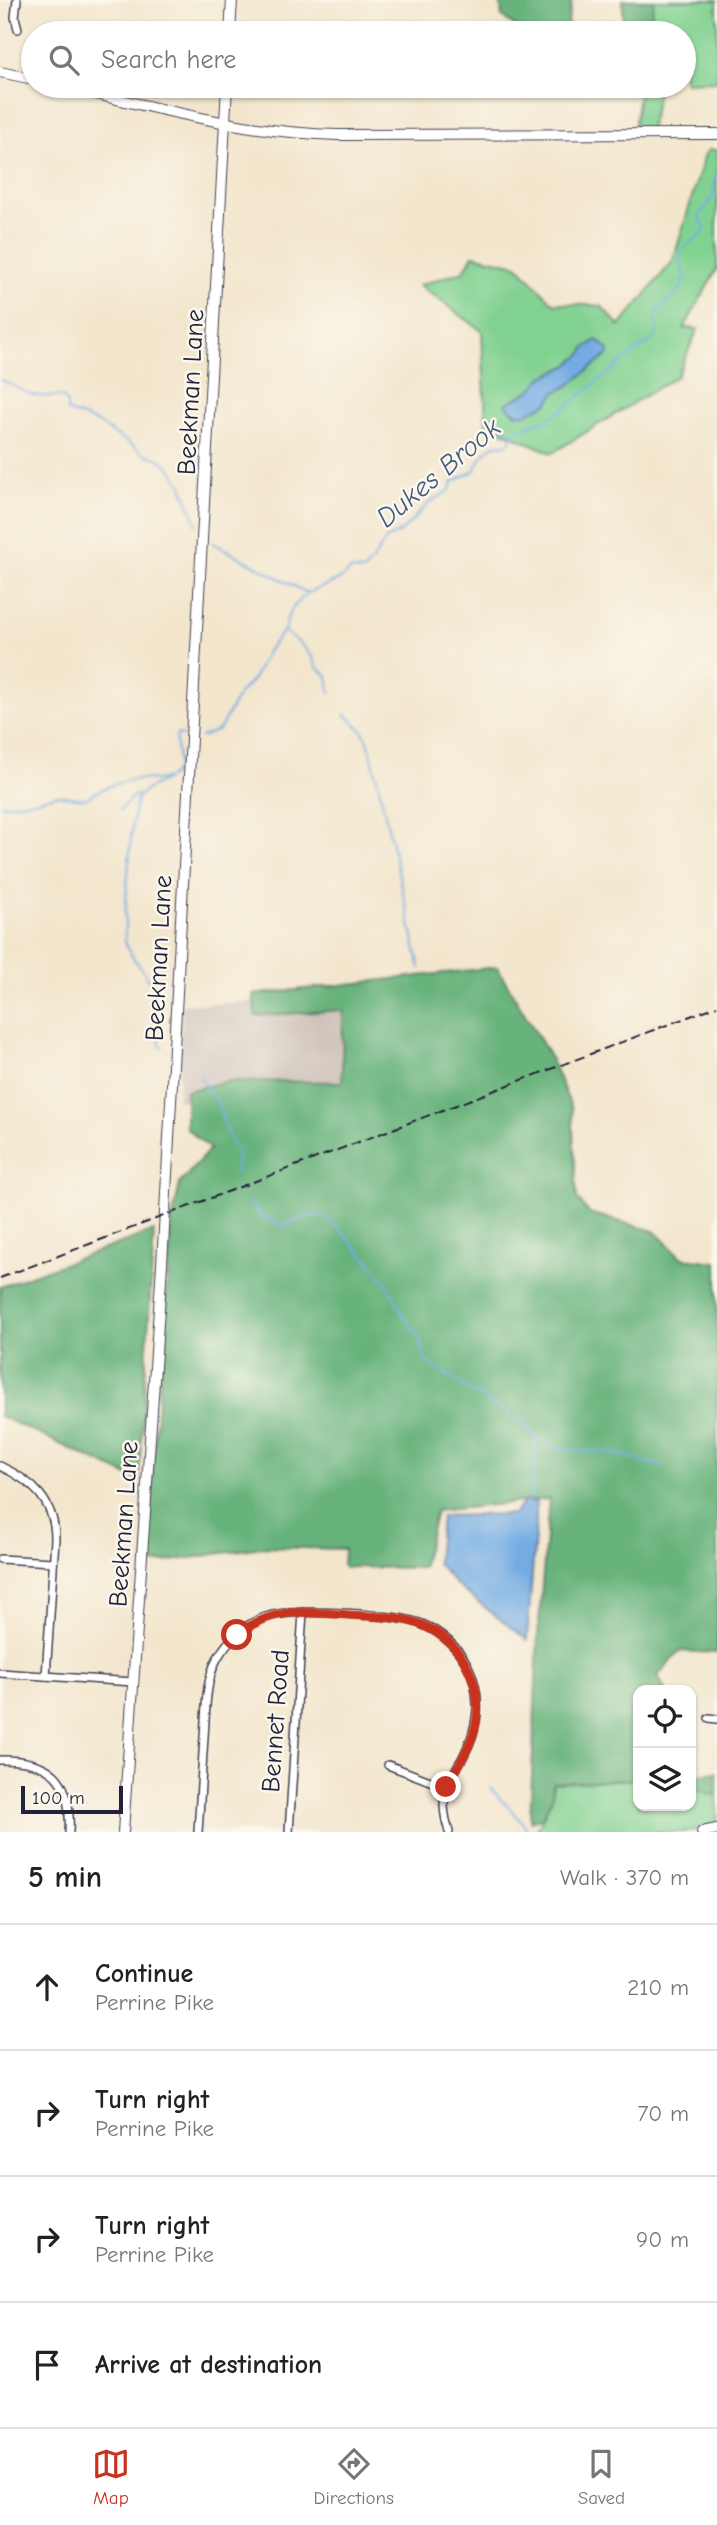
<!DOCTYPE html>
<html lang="en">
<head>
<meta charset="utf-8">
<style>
  :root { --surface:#fff; --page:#f6f6f6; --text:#222; --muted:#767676; --line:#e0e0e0; --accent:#c8321e }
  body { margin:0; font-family:"Comic Neue",sans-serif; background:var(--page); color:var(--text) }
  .controls { position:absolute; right:21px; bottom:21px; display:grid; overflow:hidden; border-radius:14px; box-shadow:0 2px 5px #0004 }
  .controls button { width:63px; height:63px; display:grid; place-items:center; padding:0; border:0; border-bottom:2px solid var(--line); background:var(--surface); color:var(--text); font:35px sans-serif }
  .scale { position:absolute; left:21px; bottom:18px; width:102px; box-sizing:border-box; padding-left:7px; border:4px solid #22223b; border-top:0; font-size:19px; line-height:24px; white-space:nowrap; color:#22223b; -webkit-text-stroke:5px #fbf7ec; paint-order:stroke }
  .stop { position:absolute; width:21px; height:21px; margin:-16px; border:5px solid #c8321e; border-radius:50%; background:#fff }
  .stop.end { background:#c8321e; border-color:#fff; box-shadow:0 2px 7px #0008 }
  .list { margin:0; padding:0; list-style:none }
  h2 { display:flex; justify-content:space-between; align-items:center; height:91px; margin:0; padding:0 28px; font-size:30px }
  h2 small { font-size:23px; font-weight:400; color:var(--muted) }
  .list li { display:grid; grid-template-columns:46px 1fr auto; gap:21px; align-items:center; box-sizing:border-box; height:126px; padding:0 28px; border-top:2px solid var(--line) }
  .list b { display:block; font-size:26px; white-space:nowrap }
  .list p { margin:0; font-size:23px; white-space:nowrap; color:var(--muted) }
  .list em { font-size:23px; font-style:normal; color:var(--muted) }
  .icon { flex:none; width:38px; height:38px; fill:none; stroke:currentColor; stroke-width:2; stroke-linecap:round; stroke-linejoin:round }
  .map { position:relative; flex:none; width:717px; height:1832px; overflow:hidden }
  .search { position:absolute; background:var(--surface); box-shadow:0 2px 5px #0004; left:21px; right:21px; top:21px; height:77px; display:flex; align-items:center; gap:18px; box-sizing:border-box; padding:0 24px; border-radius:38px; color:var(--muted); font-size:26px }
  .sheet { height:595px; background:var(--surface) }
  nav { display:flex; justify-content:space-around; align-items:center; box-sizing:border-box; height:98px; border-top:2px solid var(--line); background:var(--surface); font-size:19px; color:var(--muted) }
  nav a { display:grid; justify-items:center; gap:4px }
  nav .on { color:var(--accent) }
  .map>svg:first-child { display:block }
  .industrial { fill:#cec2b9 }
  .green { fill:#81d191; stroke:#527a66; stroke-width:2 }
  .forest { fill:#68b37b; stroke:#456a5b; stroke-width:2 }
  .water { fill:#73ace3; stroke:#4a678f; stroke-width:2 }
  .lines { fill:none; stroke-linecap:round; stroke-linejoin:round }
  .stream { stroke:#73ace3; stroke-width:2 }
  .street-casing { stroke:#413f51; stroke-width:10 }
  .secondary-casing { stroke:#413f51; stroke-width:12 }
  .street { stroke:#fff; stroke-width:7 }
  .secondary { stroke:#fff; stroke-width:10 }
  .rail { stroke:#22223b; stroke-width:2; stroke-dasharray:10 5; stroke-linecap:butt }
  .route { stroke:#c8321e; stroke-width:9 }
  .labels { text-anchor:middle; stroke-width:5; stroke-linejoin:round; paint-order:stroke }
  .street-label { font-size:26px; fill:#22223b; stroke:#fbf7ec }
  .water-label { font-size:28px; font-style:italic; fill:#42597e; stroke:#fbf7ec }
</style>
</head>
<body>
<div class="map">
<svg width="717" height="1832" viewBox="0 0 717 1832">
  <rect width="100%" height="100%" fill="#fbf7ec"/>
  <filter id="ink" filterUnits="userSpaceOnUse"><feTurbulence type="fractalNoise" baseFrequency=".0143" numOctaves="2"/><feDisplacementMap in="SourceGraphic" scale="14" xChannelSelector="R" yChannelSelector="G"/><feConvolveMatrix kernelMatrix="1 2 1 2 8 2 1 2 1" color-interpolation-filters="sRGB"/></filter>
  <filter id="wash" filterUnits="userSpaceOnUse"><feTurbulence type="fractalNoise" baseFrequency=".00686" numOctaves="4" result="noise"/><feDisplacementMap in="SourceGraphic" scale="28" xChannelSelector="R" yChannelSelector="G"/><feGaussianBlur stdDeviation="1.57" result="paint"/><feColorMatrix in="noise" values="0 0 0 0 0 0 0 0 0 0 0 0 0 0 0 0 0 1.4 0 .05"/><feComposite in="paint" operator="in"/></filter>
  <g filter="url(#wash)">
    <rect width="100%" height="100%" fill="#f3e6cd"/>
    <polygon class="industrial" points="352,997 353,1094 178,1100 182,1005"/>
    <g class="green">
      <polygon points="654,0 717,0 717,81 684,82 684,33 649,33"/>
      <polygon points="640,86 659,86 650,130 634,129"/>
      <polygon points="709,150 717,150 717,269 684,328 698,329 677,376 552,453 486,424 482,331 419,285 464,271 473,255 517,265 553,303 601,306 620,326 673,261 705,154"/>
      <polygon points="638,1779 638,1806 691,1806 691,1786 717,1793 717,1825 686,1832 538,1832 537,1830 552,1798 553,1783"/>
    </g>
    <g class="forest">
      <polygon points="500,0 572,0 566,33 525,33 502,17"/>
      <polygon points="623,0 654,0 650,24 623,26"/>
      <polygon points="497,967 549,1055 572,1109 577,1198 589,1213 654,1231 682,1258 717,1262 717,1653 679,1651 658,1676 665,1690 638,1690 638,1779 553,1783 552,1798 542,1818 530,1821 538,1635 549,1499 436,1511 422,1568 343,1567 344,1549 261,1547 145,1565 172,1221 180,1183 210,1149 186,1128 186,1091 228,1081 342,1082 343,1010 256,1016 253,995"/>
      <polygon points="154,1231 139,1481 0,1416 0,1287"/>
      <polygon points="691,1769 700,1774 717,1772 717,1796 691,1787"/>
    </g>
    <g class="water">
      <polygon points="597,340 609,350 609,354 567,387 556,392 548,403 524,415 515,413 505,404 530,391 543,377 567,366 582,354 585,348"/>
      <polygon points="524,1502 536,1502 536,1522 527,1640 456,1585 437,1563 441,1516 514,1514"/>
    </g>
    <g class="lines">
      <g class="stream">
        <path d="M0,380C12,383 21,392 33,395C42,398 53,395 63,397L67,403V411L98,423L145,454L159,459L168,465L181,483L197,525"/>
        <polyline points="497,421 505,430 515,433"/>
        <polyline points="213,543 307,593"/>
        <polyline points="284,631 302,645 313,658 316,667 328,676 330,692"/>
        <polyline points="345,714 362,730 369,743 420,968"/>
        <path d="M201,737L219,730L239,694L253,679L268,650L286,628L287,618L294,606L307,593L339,580L351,570L363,571L370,564L387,538L401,532L430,502L449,491L453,482L474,471L483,455L494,445L507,444L518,429L546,420L560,412L641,347C652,343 658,335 658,323L654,318C661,303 681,295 686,277C671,247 689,247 706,229L699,217C701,208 710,206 712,197C714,188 712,182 717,174"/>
        <path d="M0,805L34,801L57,795L85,799C101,788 124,779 143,779C150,779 160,781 166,779C171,777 176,772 177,767C181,757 173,745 177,734L183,736"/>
        <polyline points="120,810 131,798 137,795"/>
        <path d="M162,1048C152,1030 163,1015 158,996C155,982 133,961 126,946C122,935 132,805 138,797C143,790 158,784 165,780"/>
        <polyline points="200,1077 217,1102 231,1142 238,1151 235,1173"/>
        <polyline points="249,1201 262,1217 284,1226 295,1220 313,1215 325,1217 340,1229 375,1268 389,1287 403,1315 420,1338 425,1360 468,1389 522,1422 537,1437 555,1447 571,1451 609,1452 661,1466"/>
        <polyline points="531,1497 537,1438"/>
        <polyline points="490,1788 521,1820 529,1832"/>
      </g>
    </g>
  </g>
  <g filter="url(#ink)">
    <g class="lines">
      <g class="street-casing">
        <g id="street">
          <polyline points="17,0 15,17 18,29"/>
          <path d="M0,1466C32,1481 55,1501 55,1539L46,1676"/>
          <polyline points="0,1559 53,1562"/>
          <polyline points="0,1673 133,1682"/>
          <polyline points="709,1718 717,1719"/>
          <path d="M0,1760C52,1760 72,1778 69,1832"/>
          <polyline points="388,1765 446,1787"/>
          <path d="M198,1832C200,1800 202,1768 204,1737C206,1711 205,1682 217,1659C228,1639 247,1622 269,1616C295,1608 397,1614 422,1624C441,1632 459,1648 468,1666C483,1696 478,1729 463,1757C457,1768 449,1779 446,1790C442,1805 445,1818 449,1832"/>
          <polyline points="289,1832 303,1612"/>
        </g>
      </g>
      <g class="secondary-casing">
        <g id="secondary">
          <polyline points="230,33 232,0"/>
          <polyline points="0,72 33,79"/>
          <path d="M62,86C153,107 244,133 338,135L717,134"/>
          <polyline points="123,1832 162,1265 227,86"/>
          <polyline points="702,1832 717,1829"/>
        </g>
      </g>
      <use href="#street" class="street"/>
      <use href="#secondary" class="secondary"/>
      <polyline class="rail" points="0,1278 717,1006"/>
    </g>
  </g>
  <g class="lines" filter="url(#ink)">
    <path class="route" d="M237,1635C273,1606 306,1612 348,1615C373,1617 399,1615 422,1625C464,1642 488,1691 473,1735C467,1753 456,1770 446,1787"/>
  </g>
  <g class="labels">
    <g class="street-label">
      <text transform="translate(190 392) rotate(-87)" y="9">Beekman Lane</text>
      <text transform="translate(158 958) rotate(-87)" y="9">Beekman Lane</text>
      <text transform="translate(123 1524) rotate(-86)" y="9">Beekman Lane</text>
      <text transform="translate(275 1721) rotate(-86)" y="9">Bennet Road</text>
    </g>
    <g class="water-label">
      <text transform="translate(438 472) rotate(-40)" y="10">Dukes Brook</text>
    </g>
  </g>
</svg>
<div class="controls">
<button><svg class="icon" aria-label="locate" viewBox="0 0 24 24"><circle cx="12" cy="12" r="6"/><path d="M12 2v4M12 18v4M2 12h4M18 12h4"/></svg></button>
<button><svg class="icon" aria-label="layers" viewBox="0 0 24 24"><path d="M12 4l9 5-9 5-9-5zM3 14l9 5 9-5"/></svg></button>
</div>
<div class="scale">100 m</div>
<div class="stop" style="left:237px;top:1635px"></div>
<div class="stop end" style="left:446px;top:1787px"></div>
<div class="search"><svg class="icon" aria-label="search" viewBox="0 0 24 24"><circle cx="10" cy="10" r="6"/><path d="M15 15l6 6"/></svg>Search here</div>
</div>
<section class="sheet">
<h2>5 min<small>Walk · 370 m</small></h2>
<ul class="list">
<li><svg class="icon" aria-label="ahead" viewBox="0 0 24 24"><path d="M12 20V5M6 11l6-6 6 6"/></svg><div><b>Continue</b><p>Perrine Pike</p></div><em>210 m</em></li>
<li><svg class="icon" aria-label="right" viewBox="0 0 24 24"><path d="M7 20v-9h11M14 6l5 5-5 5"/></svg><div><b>Turn right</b><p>Perrine Pike</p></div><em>70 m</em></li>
<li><svg class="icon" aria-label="right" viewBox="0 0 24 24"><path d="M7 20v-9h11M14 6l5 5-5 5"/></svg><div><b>Turn right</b><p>Perrine Pike</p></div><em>90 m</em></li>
<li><svg class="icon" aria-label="arrive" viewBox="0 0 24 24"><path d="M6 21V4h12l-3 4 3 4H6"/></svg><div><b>Arrive at destination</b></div></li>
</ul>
</section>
<nav>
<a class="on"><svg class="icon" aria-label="map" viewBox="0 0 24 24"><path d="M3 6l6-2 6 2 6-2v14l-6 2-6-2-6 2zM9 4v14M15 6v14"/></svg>Map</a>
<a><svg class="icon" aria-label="directions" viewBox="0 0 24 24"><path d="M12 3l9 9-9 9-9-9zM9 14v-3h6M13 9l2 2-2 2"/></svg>Directions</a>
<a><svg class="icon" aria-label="saved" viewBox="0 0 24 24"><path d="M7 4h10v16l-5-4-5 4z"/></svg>Saved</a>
</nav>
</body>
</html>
